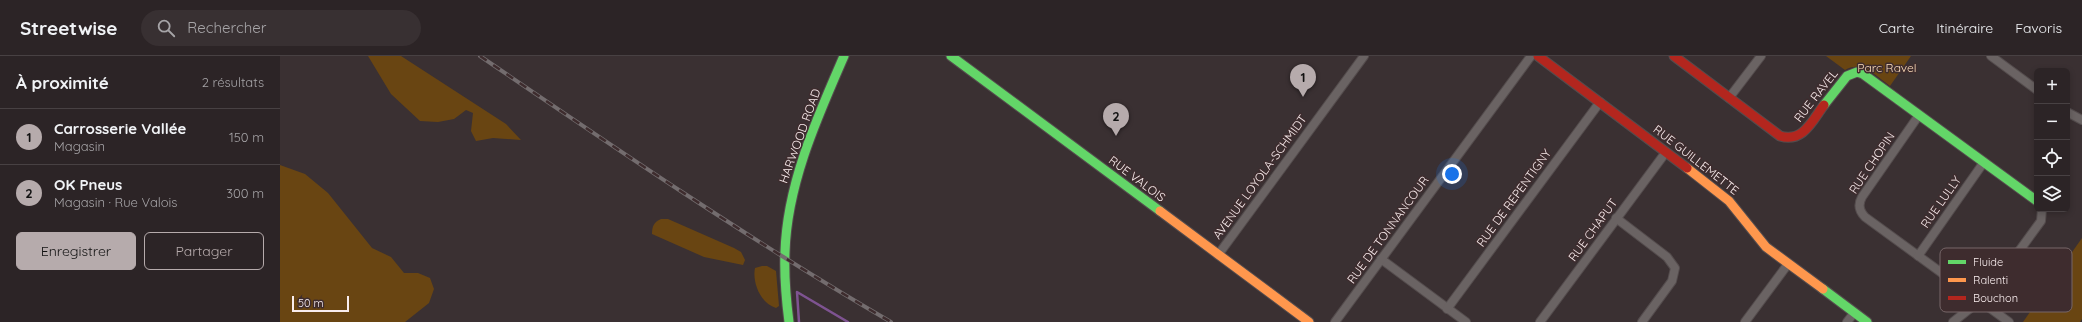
<!DOCTYPE html>
<html lang="fr">
<head>
<meta charset="utf-8">
<style>
  :root { --surface:#2c2426; --page:#383032; --text:#f1f3f6; --muted:#a6a4a7; --line:#484143; --accent:#b6abac }
  body { margin:0; font-family:Quicksand,sans-serif; background:var(--page); color:var(--text) }
  .controls { position:absolute; right:12px; top:12px; display:grid; overflow:hidden; border-radius:6px; box-shadow:0 2px 6px #0003 }
  .controls button { width:36px; height:36px; display:grid; place-items:center; padding:0; border:0; border-bottom:1px solid var(--line); background:var(--surface); color:var(--text); font:20px sans-serif }
  .scale { position:absolute; left:12px; bottom:10px; width:57px; box-sizing:border-box; padding-left:4px; border:2px solid #f9edee; border-top:0; font-size:11px; line-height:14px; white-space:nowrap; color:#f9edee; -webkit-text-stroke:3px #3e2c2e; paint-order:stroke }
  .you { position:absolute; left:1172px; top:118px; width:14px; height:14px; margin:-10px; border:3px solid #fff; border-radius:50%; background:#1a73e8; box-shadow:0 0 0 6px #1a73e833 }
  .badge { display:grid; place-items:center; width:26px; height:26px; border-radius:50%; background:var(--accent); color:#111; font-size:13px; font-weight:700 }
  .pin { position:absolute; translate:-50% -33px; filter:drop-shadow(0 1px 2px #0008) }
  .pin::after { content:''; position:absolute; top:21px; width:14px; height:12px; background:inherit; clip-path:polygon(0 0,100% 0,50% 100%) }
  .list { margin:0; padding:0; list-style:none }
  h2 { display:flex; justify-content:space-between; align-items:center; height:52px; margin:0; padding:0 16px; font-size:17px }
  h2 small { font-size:13px; font-weight:400; color:var(--muted) }
  .list li { display:grid; grid-template-columns:26px 1fr auto; gap:12px; align-items:center; box-sizing:border-box; height:56px; padding:0 16px; border-top:1px solid var(--line) }
  .list b { display:block; font-size:15px; white-space:nowrap }
  .list p { margin:0; font-size:13px; white-space:nowrap; color:var(--muted) }
  .list em { font-size:13px; font-style:normal; color:var(--muted) }
  .actions { display:flex; gap:8px; padding:12px 16px }
  .actions a { flex:1; padding:9px 0; border:1px solid var(--accent); border-radius:6px; text-align:center; font-size:14px; color:var(--accent) }
  .actions .main { background:var(--accent); color:#111 }
  .icon { flex:none; width:22px; height:22px; fill:none; stroke:currentColor; stroke-width:2; stroke-linecap:round; stroke-linejoin:round }
  .map { position:relative; flex:none; width:1802px; height:266px; overflow:hidden }
  header { display:flex; align-items:center; gap:24px; box-sizing:border-box; height:56px; padding:0 20px; background:var(--surface); border-bottom:1px solid var(--line) }
  header strong { font-size:19px }
  nav { display:flex; gap:22px; margin-inline-start:auto; font-size:14px }
  .search { width:280px; height:36px; background:var(--page); display:flex; align-items:center; gap:10px; box-sizing:border-box; padding:0 14px; border-radius:22px; color:var(--muted); font-size:15px }
  main { display:flex }
  aside { flex:1; background:var(--surface) }
  .map>svg:first-child { display:block }
  .green { fill:#694512 }
  .lines { fill:none; stroke-linecap:round; stroke-linejoin:round }
  .stream { stroke:#7e5391; stroke-width:2.5 }
  .street-casing { stroke:#544c4d; stroke-width:10 }
  .fast-casing { stroke:#544c4d; stroke-width:11 }
  .slow-casing { stroke:#544c4d; stroke-width:11 }
  .jam-casing { stroke:#544c4d; stroke-width:11 }
  .street { stroke:#6a6363; stroke-width:8 }
  .fast { stroke:#63d668; stroke-width:9 }
  .slow { stroke:#ff974d; stroke-width:9 }
  .jam { stroke:#b3261e; stroke-width:9 }
  .rail-casing { stroke:#736c6e; stroke-width:4 }
  .rail { stroke:#3e2c2e; stroke-width:2.5; stroke-dasharray:8; stroke-linecap:butt }
  .labels { text-anchor:middle; stroke-width:3; stroke-linejoin:round; paint-order:stroke }
  .park-label { font-size:12px; fill:#fbdcb9; stroke:#3e2c2e }
  .street-label { font-size:12px; fill:#f9edee; stroke:#3e2c2e }
  .key { fill:#3e2c2e; stroke:#766668; stroke-width:1 }
  .key-label { font-size:11px; fill:#f9edee }
</style>
</head>
<body>
<header>
<strong>Streetwise</strong>
<div class="search"><svg class="icon" aria-label="search" viewBox="0 0 24 24"><circle cx="10" cy="10" r="6"/><path d="M15 15l6 6"/></svg>Rechercher</div>
<nav><a>Carte</a><a>Itinéraire</a><a>Favoris</a></nav>
</header>
<main>
<aside>
<h2>À proximité<small>2 résultats</small></h2>
<ul class="list">
<li><span class="badge">1</span><div><b>Carrosserie Vallée</b><p>Magasin</p></div><em>150 m</em></li>
<li><span class="badge">2</span><div><b>OK Pneus</b><p>Magasin · Rue Valois</p></div><em>300 m</em></li>
</ul>
<div class="actions"><a class="main">Enregistrer</a><a>Partager</a></div>
</aside>
<div class="map">
<svg width="1802" height="266" viewBox="0 0 1802 266">
  <rect width="100%" height="100%" fill="#3a3032"/>
  <g class="green">
    <polygon points="88,0 121,0 226,68 241,84 213,82 196,85 191,75 193,57 186,54 174,63 158,66 140,65 111,38"/>
    <path d="M1546,0H1631L1610,30C1596,20 1582,4 1565,14Z"/>
    <polygon points="0,109 25,118 48,137 92,192 111,201 124,217 138,217 150,222 154,233 149,247 125,266 0,266"/>
    <path d="M381,163H388L454,192L461,196L465,204L463,209L424,201L372,178C372,170 374,166 381,163Z"/>
    <polygon points="1802,182 1802,263 1800,266 1743,266"/>
    <path d="M482,210H487L496,215L499,250L496,252C481,248 472,227 475,212Z"/>
  </g>
  <g class="lines">
    <polyline class="stream" points="519,266 517,236 568,266"/>
    <g class="street-casing">
      <g id="street">
        <polyline points="1711,0 1757,34"/>
        <polyline points="1449,42 1481,0"/>
        <polyline points="1787,56 1802,64"/>
        <path d="M1639,59L1582,141C1578,148 1579,155 1585,161L1729,266"/>
        <polyline points="1336,162 1387,201 1395,212 1392,225 1362,266"/>
        <polyline points="938,199 1084,0"/>
        <polyline points="1638,200 1704,106"/>
        <polyline points="1101,203 1186,266"/>
        <polyline points="1167,253 1320,46"/>
        <polyline points="1055,266 1251,0"/>
        <polyline points="1260,266 1386,96"/>
        <polyline points="1465,266 1508,208"/>
        <polyline points="1567,266 1574,257"/>
        <polyline points="1673,266 1707,239 1761,165 1762,153"/>
      </g>
    </g>
    <g class="fast-casing">
      <g id="fast">
        <polyline points="671,0 880,155"/>
        <polyline points="1544,49 1567,20 1577,16 1583,18 1757,145"/>
        <polyline points="1543,233 1587,266"/>
        <path d="M509,266C506,243 504,220 505,196C507,128 537,62 564,0"/>
      </g>
    </g>
    <g class="slow-casing">
      <g id="slow">
        <polyline points="1407,112 1449,145 1486,191 1543,233"/>
        <polyline points="880,155 1029,266"/>
      </g>
    </g>
    <g class="jam-casing">
      <g id="jam">
        <polyline points="1258,0 1407,112"/>
        <path d="M1394,0L1500,80C1523,87 1532,65 1544,49"/>
      </g>
    </g>
    <use href="#street" class="street"/>
    <use href="#fast" class="fast"/>
    <use href="#slow" class="slow"/>
    <use href="#jam" class="jam"/>
    <g class="rail-casing">
      <path id="rail" d="M200,0C335,92 470,184 611,266"/>
    </g>
    <use href="#rail" class="rail"/>
  </g>
  <g class="labels">
    <g class="park-label">
      <text x="1607" y="16">Parc Ravel</text>
    </g>
    <g class="street-label">
      <text transform="translate(1536 40) rotate(-52)" y="4">RUE RAVEL</text>
      <text transform="translate(520 80) rotate(-70)" y="4">HARWOOD ROAD</text>
      <text transform="translate(1416 104) rotate(38)" y="4">RUE GUILLEMETTE</text>
      <text transform="translate(1592 107) rotate(-56)" y="4">RUE CHOPIN</text>
      <text transform="translate(980 121) rotate(-54)" y="4">AVENUE LOYOLA-SCHMIDT</text>
      <text transform="translate(857 123) rotate(37)" y="4">RUE VALOIS</text>
      <text transform="translate(1234 142) rotate(-54)" y="4">RUE DE REPENTIGNY</text>
      <text transform="translate(1661 146) rotate(-55)" y="4">RUE LULLY</text>
      <text transform="translate(1108 174) rotate(-54)" y="4">RUE DE TONNANCOUR</text>
      <text transform="translate(1313 174) rotate(-54)" y="4">RUE CHAPUT</text>
    </g>
  </g>
  <rect x="1660" y="192" width="132" height="64" rx="6" class="key"/>
  <rect x="1668" y="204" width="18" height="4" fill="#63d668"/>
  <rect x="1668" y="222" width="18" height="4" fill="#ff974d"/>
  <rect x="1668" y="240" width="18" height="4" fill="#b3261e"/>
  <g class="key-label">
    <text x="1693" y="210">Fluide</text>
    <text x="1693" y="228">Ralenti</text>
    <text x="1693" y="246">Bouchon</text>
  </g>
</svg>
<div class="controls">
<button>+</button>
<button>−</button>
<button><svg class="icon" aria-label="locate" viewBox="0 0 24 24"><circle cx="12" cy="12" r="6"/><path d="M12 2v4M12 18v4M2 12h4M18 12h4"/></svg></button>
<button><svg class="icon" aria-label="layers" viewBox="0 0 24 24"><path d="M12 4l9 5-9 5-9-5zM3 14l9 5 9-5"/></svg></button>
</div>
<div class="scale">50 m</div>
<div class="you"></div>
<div class="pin badge" style="left:1023px;top:41px">1</div>
<div class="pin badge" style="left:836px;top:80px">2</div>
</div>
</main>
</body>
</html>
